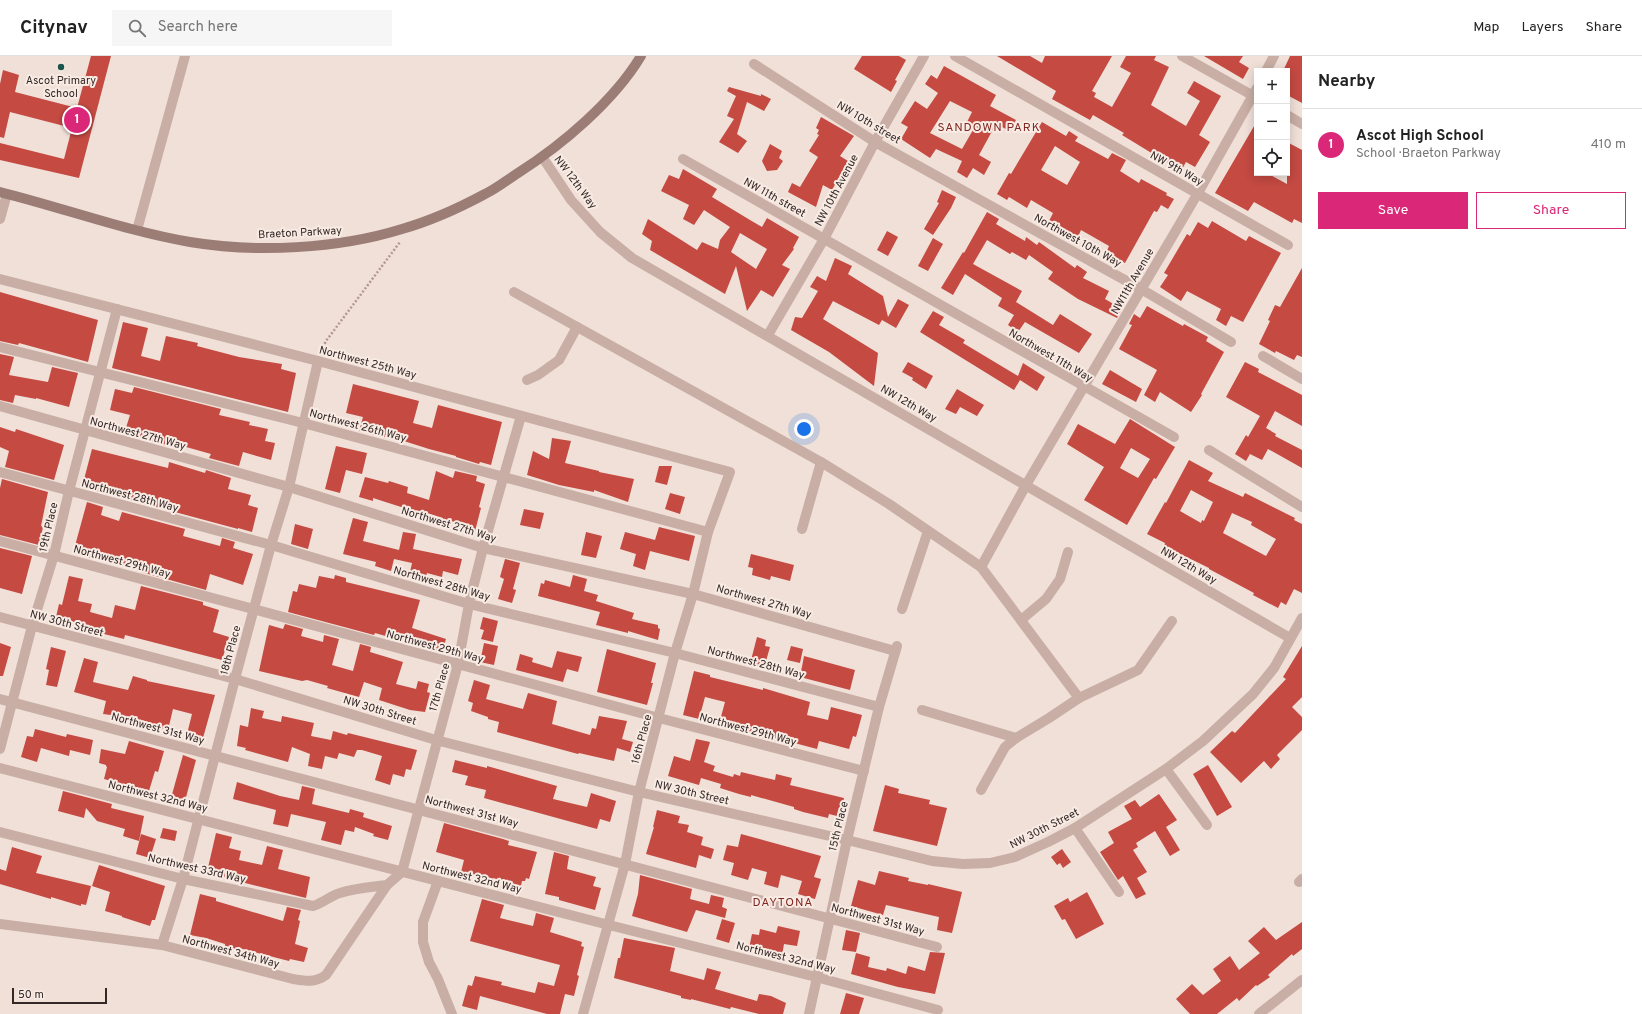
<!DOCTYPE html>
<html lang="en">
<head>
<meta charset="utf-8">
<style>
  :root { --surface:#fff; --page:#f6f6f6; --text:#222; --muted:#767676; --line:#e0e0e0; --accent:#db2777 }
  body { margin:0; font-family:Overpass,sans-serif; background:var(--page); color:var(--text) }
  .controls { position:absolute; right:12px; top:12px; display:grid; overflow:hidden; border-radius:0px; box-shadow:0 2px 10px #0003 }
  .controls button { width:36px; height:36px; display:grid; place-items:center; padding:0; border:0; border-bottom:1px solid var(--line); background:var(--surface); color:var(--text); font:20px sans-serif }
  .scale { position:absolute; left:12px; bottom:10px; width:95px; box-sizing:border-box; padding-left:4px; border:2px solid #342826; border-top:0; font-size:11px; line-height:14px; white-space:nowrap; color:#342826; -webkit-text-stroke:3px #f8ebe4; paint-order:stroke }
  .you { position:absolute; left:804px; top:373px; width:14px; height:14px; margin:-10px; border:3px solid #fff; border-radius:50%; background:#1a73e8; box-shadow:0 0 0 6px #1a73e833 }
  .badge { display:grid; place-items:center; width:26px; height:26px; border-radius:50%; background:var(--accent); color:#fff; font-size:13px; font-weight:700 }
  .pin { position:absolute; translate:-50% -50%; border:2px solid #fff; box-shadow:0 1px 4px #0006 }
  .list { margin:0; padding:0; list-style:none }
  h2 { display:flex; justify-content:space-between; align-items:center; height:52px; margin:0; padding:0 16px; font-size:17px }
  h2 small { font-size:13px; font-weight:400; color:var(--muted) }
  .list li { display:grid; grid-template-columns:26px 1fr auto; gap:12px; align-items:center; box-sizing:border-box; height:72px; padding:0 16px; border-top:1px solid var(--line) }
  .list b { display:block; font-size:15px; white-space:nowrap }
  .list p { margin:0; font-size:13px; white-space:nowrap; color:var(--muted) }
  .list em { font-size:13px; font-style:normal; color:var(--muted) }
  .actions { display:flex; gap:8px; padding:12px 16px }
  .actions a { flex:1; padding:9px 0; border:1px solid var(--accent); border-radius:0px; text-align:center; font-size:14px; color:var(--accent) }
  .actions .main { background:var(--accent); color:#fff }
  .icon { flex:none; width:22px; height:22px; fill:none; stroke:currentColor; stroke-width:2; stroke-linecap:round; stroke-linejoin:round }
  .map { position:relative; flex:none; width:1302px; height:958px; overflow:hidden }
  header { display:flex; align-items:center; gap:24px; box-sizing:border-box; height:56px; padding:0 20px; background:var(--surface); border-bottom:1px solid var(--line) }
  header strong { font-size:19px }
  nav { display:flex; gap:22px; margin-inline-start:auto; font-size:14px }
  .search { width:280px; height:36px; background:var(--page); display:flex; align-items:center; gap:10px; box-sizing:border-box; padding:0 14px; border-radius:0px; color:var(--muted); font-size:15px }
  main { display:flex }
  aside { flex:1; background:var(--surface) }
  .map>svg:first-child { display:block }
  .building { fill:#c44a42; fill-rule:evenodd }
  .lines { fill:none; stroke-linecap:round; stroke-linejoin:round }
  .path { stroke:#b4988f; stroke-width:2.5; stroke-dasharray:2 2; stroke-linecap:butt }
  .street { stroke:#c8aea4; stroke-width:10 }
  .secondary { stroke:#9b7d76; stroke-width:10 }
  .poi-dot { fill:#1c544e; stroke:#f8ebe4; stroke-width:1.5 }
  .labels { text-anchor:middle; stroke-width:4; stroke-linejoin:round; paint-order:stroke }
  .poi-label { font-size:11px; fill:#342826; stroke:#f8ebe4 }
  .street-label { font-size:11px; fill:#342826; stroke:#f8ebe4 }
  .neighbourhood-label { font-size:12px; letter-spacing:1px; fill:#812620; stroke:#f8ebe4 }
</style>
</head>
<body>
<header>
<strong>Citynav</strong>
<div class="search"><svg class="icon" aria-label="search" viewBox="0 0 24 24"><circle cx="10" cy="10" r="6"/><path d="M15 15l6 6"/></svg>Search here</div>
<nav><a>Map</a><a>Layers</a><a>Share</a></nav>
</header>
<main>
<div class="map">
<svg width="1302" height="958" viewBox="0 0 1302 958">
  <rect width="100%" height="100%" fill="#f0e0d8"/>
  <g class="building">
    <polygon points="91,0 111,0 79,122 0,104 0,87 64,103 72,72 10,56 4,82 0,81 0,28 3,14 19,19 15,36 77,52"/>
    <polygon points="862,0 899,0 906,4 895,24 897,25 891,36 854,13"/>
    <polygon points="997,0 1030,0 1042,7 1045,0 1112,0 1092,35 1096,37 1094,41 1112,51 1131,17 1120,11 1126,0 1156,0 1154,4 1169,11 1151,49 1186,70 1200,45 1187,37 1194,25 1221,40 1199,79 1210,86 1195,111 1186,106 1181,115 1122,79 1124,77 1093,59 1090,64 1052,43 1056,35"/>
    <polygon points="1204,0 1243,0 1239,6 1249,12 1243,23"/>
    <polygon points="1290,0 1302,0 1302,47 1287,39 1287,15 1283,15"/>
    <path d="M944,10L996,39L990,50L1016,64L1010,75L996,68L979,99L991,106L984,119L973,112L967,122L957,116L962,105L936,93L930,102L901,83L908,71L901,67L915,45L927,53L938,37L925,28L931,19L937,23ZM950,45L972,56L965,70L973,74L962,93L930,77Z"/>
    <polygon points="729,31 761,40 761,38 771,43 764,55 747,46 737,78 747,85 738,97 719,86 734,63 727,60 736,40 727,35"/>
    <polygon points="821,61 854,80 840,100 848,105 832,134 823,129 816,151 788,136 792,127 800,131 818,101 809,95 819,79 817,78 819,74 816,72"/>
    <polygon points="1257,65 1257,117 1267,117 1287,128 1287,86 1302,94 1302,167 1294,163 1292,167 1254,146 1248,155 1215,137"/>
    <path d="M1042,66L1066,80L1069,75L1078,81L1075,85L1108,103L1112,97L1126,104L1120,115L1139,127L1141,123L1167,137L1166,139L1174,143L1168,153L1161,149L1157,156L1154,155L1125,207L1106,197L1109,190L1081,174L1077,183L1048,167L1053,157L1031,144L1027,152L1009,141L1007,144L997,138L1009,117L1011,118ZM1055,90L1080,106L1067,129L1041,114Z"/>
    <polygon points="770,88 782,95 779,102 783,105 777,114 767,115 762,105"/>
    <path d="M683,113L717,133L712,141L750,164L762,171L767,162L799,181L793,192L794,193L782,209L790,213L773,241L761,234L747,255L736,210L725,238L650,194L652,185L642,178L648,163L697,194L702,186L718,193L720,184L730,171L704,154L694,169L683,163L689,149L661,135L669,119L679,123ZM740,177L767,193L756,213L731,196Z"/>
    <polygon points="942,134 956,141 951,152 933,179 924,173 939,147 937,146"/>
    <polygon points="987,156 999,163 996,168 1025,185 1026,181 1037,189 1039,186 1075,212 1077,209 1087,216 1083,222 1109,235 1105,243 1122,253 1117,262 1078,243 1048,223 1053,216 1029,199 1026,204 1012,196 1010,198 987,184 973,208 1022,235 1016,246 1053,269 1060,258 1092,278 1079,297 1025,266 1018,276 1008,269 1014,259 998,250 1002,242 965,218 953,239 941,232 963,196 964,197"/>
    <polygon points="1212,165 1246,185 1249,180 1281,197 1243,266 1231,260 1226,270 1216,264 1221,253 1187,235 1181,245 1160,231 1168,219 1164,217 1187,178 1190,180 1198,166 1208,172"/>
    <polygon points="887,175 898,181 888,200 877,194"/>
    <polygon points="933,182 943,188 928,215 918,210"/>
    <polygon points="835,202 852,210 848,218 883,240 888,261 898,243 909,249 896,272 882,264 879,269 833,245 823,263 878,297 874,330 829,296 791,274 795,261 802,262 818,235 810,231 817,220 826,225"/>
    <polygon points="1302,212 1302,301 1297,299 1294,304 1276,295 1275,297 1259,288 1270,265 1268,264 1275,249 1280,251"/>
    <polygon points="0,236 98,264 88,306 19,287 18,289 0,285"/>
    <polygon points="1147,250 1183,270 1184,268 1208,281 1206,285 1224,296 1201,338 1202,339 1191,356 1160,336 1155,346 1144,339 1157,314 1119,293 1132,269 1129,268 1134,258 1140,262"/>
    <polygon points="933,255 944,261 939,269 965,284 963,287 1018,320 1023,307 1045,321 1037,335 1020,324 1014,334 920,276"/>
    <polygon points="123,266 148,272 141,300 160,305 166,280 198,287 197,290 239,301 282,308 281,313 296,317 288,356 112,312"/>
    <polygon points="0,298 14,301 9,319 48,326 52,311 78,317 69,351 36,342 36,343 15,339 13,347 0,344"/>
    <polygon points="908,306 933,320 926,333 912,324 913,322 902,316"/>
    <polygon points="1245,306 1259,313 1258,316 1302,339 1302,370 1275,355 1266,372 1276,378 1275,380 1302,394 1302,412 1268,393 1262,404 1250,398 1246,405 1235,398 1246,379 1248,381 1260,360 1226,341"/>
    <polygon points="1110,314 1142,333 1136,346 1102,328"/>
    <polygon points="353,328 419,345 413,367 432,372 438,349 502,366 491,409 480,406 479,408 456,401 456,400 429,393 385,379 385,381 359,375 363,361 346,357"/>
    <polygon points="134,331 221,353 219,359 250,366 249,369 268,373 265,385 275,387 271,404 243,396 239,410 209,402 211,398 172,387 171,390 124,378 130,359 110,354 115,333 132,337"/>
    <polygon points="957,333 984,349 977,360 960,351 956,358 945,353"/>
    <path d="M1130,363L1175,391L1156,423L1154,422L1127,469L1084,444L1104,411L1067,388L1078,368L1115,388ZM1131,392L1150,403L1138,422L1120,412Z"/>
    <polygon points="0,371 15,376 16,373 64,389 54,424 5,411 9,395 0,391"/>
    <polygon points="552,382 571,385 565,407 599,415 599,416 634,423 628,446 594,434 594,436 559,429 527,419 533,395 549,403"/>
    <polygon points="336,390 367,397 362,418 346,414 340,437 325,433"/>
    <polygon points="92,393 168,412 169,406 205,417 206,414 231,422 228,433 251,439 248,449 258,452 252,476 238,472 238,473 82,431"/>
    <path d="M1189,404L1213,417L1208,425L1243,441L1245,437L1295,462L1294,464L1302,468V537L1294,533L1286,549L1281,546L1278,552L1253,539L1254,537L1209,513V512L1164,490L1165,487L1147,478L1165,446L1166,447ZM1191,434L1213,446L1204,465L1202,464L1201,467L1180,455ZM1232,457L1252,466L1251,469L1276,483L1266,500L1223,477Z"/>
    <polygon points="659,410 672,410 667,429 655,426"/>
    <polygon points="436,415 453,422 455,415 477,420 476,425 485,428 479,451 481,452 474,479 456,474 458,467 443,463 443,462 424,456 423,458 373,442 373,445 359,441 365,421 388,427 389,425 408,431 407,437 429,444"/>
    <polygon points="2,423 48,436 41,470 43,471 39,489 0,479 0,432"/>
    <polygon points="670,437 685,441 680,458 665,453"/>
    <polygon points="87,446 103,451 101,459 119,465 122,456 185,473 183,480 220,490 222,482 235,486 233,492 253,498 243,529 210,518 206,534 141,516 141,514 107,504 106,506 73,497"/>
    <polygon points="524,453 544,457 540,473 520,469"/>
    <polygon points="353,462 368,466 363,485 399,494 403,476 416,478 413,493 462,503 458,519 443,515 442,521 427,517 425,524 409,521 412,507 394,503 391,515 375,510 376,506 343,498"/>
    <polygon points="295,468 313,473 308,493 291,488"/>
    <polygon points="659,471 695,480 689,505 650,495 645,514 633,510 636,498 620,493 625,476 655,484"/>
    <polygon points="586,476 602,480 596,502 581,499"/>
    <polygon points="0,492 32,500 22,538 0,532"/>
    <polygon points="751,498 794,509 790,525 771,520 770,524 752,519 753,512 748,511"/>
    <polygon points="505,503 520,507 513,533 516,534 512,547 498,543 504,523 500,521"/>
    <polygon points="335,519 346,522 346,526 420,544 412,572 446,583 442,596 375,577 374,579 288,556 293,535 297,536 299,528 316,532 319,520 334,523"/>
    <polygon points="573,519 587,523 584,535 598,539 596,545 634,557 632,563 658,569 658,572 660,573 658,584 628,575 628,577 596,569 600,556 538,540 541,527 544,528 545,524 570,531"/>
    <polygon points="69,520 83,523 78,545 92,548 90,556 112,562 115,549 135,554 141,530 203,546 203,549 219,554 213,576 229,581 222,604 125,579 124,583 100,577 100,573 56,561 59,548 62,549"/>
    <polygon points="483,561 498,565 493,586 481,583 484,574 480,573"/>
    <polygon points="285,568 303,573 301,580 323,586 324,579 339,583 332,609 353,615 360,588 371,591 370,596 403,606 396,628 416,633 418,625 429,628 427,636 430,637 425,656 410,654 379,644 382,632 364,626 359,641 327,632 328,630 307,624 302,625 259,615 269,569 283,573"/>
    <polygon points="757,581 766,584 765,590 770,591 764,612 750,608"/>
    <polygon points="0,587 11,591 3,620 0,620"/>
    <polygon points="484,587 498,590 494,609 480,606"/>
    <polygon points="791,590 803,593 800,607 787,604"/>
    <polygon points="1302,590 1302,641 1292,651 1302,661 1302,674 1277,699 1280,703 1271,713 1264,705 1241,727 1210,696 1232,675 1235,677 1286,623 1283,621"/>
    <polygon points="51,591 66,595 57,631 46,629 49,614 46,613"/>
    <polygon points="607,593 656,607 651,627 653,627 647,649 597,636"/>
    <polygon points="557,595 582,601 578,616 567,613 563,626 516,614 520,598 533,602 532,606 552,612"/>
    <polygon points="804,600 855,614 850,634 800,621"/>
    <polygon points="84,602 98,606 93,626 128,634 133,620 147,624 147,625 215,639 203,682 187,678 192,658 173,653 168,674 119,660 103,658 106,645 74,636"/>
    <polygon points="694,615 710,619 710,621 763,634 763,632 810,646 807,659 828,664 831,651 862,659 856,681 853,680 849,693 819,685 817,693 768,680 767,681 742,675 719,668 725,646 705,641 699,663 683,659"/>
    <polygon points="474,624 490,629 486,643 523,653 528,637 557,645 552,668 590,679 592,672 596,673 599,660 627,665 622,683 633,686 630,696 617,692 614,705 579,697 578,698 497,676 499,666 488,663 488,661 471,655 473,647 468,645"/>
    <polygon points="251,652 264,655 262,662 281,666 282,660 314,667 311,680 331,684 333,675 347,679 348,677 417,694 411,714 406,713 404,721 393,718 390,729 375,724 382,700 362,694 357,694 354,701 339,697 337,703 325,700 322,713 308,710 310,698 292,691 288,706 245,694 246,692 237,690 240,669 248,671"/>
    <polygon points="35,673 66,681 67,678 93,684 90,699 70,694 69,700 41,692 37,706 21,701 27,680 33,681"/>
    <polygon points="696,683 710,686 704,706 715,710 713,715 733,721 734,718 740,720 741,716 775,724 776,718 792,722 790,729 844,742 841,755 838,754 837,760 829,758 828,762 803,756 794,753 794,751 751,739 751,741 739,738 720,732 721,728 701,722 699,729 668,720 674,700 690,705"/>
    <polygon points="129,685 164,695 158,716 155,715 149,735 104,723 107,711 106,710 106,709 99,707 101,693 125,698"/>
    <polygon points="183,699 196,704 185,745 171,742"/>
    <polygon points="455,704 487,712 487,710 557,730 553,743 587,751 591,737 616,745 610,766 600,763 597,773 484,742 486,734 465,729 468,720 452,716"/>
    <polygon points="1208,709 1232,751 1217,760 1193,718"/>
    <polygon points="237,726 280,740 299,744 302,730 315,733 312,748 349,757 350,753 364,757 363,761 392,770 388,784 373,780 374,778 355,771 354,776 345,774 341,789 321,784 326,766 291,758 288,771 273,768 276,754 233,743"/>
    <polygon points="885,729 899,733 898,737 930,744 929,748 947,752 937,790 873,775"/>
    <polygon points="63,735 112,748 111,752 144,760 139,785 123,780 125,773 97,765 86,752 84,762 58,755"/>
    <polygon points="1159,738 1177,764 1166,771 1180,794 1170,800 1155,775 1136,787 1138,791 1133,794 1147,816 1137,822 1146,838 1136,843 1123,820 1118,824 1100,796 1114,787 1108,776 1132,763 1124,750 1135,744 1140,751"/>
    <polygon points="657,754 680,760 678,767 689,769 687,776 703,781 701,789 714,793 711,803 699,799 696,812 646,798 654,771 653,771"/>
    <polygon points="444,767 503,783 509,785 508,789 537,796 529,823 526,822 525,825 522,825 521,830 493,822 493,824 461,816 464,804 436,796"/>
    <polygon points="163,772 177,775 175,785 160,782"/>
    <polygon points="216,777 232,781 229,792 241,795 239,804 262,809 267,790 283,794 278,813 310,821 306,842 241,826 241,825 207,816"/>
    <polygon points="141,778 156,783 150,802 136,798"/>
    <polygon points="741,778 821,800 814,821 821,823 815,843 798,838 802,825 781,819 778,832 764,828 767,816 752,812 748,824 731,819 734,807 723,804 727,789 738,791"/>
    <polygon points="12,791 42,800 36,817 91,830 86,849 81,848 81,850 51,841 51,843 0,828 0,813 6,815"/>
    <polygon points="1062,793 1071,806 1063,812 1060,807 1057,809 1051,801"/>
    <polygon points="554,796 569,800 567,813 596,821 593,830 601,832 595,854 559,844 559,841 545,838"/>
    <polygon points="99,809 165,830 155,864 152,864 150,870 122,861 122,860 105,855 110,836 92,830"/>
    <polygon points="879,815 909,822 908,825 928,829 928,828 962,836 952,877 937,874 939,861 886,849 883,859 851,850 858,824 875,829"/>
    <polygon points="640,819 692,833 690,843 709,848 711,839 724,842 722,851 727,853 725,862 696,854 687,876 632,860 638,838"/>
    <polygon points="1087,836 1104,868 1076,883 1065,863 1062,864 1054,850 1068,842 1070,846"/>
    <polygon points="200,838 216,842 216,845 283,865 287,851 301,854 298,864 300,865 295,888 308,892 304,906 290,903 289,905 239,892 238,894 225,890 225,888 206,882 190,879"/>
    <polygon points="482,843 504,849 500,862 533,870 536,857 554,862 550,876 582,886 581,890 584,891 577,919 579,920 574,940 565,938 560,958 547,958 480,940 477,954 462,950 468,929 472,930 475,920 502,926 501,929 535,937 538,926 554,930 560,909 470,885"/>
    <polygon points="722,863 735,867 729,887 716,883"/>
    <polygon points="1302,866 1302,893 1293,900 1292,898 1268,919 1270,921 1257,930 1256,929 1239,945 1237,942 1217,958 1190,958 1176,943 1192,928 1203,939 1221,925 1213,913 1230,900 1239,914 1260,897 1248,885 1264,871 1276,884"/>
    <polygon points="778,870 800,875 797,890 784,888 782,900 749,892 752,878 759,879 760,873 776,877"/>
    <polygon points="846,874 860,877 856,896 842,894"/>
    <polygon points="624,882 675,892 670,915 704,924 707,912 721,916 715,933 757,945 759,938 771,940 786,947 783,958 759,958 731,951 730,953 691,943 691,944 681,942 681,940 614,922 618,902 620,902"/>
    <polygon points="930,896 945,897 935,938 898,931 851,918 856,897 870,901 868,911 886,915 887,912 906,918 908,910 925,915"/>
    <polygon points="846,937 864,942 859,958 840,958"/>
  </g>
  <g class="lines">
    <polyline class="path" points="321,295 326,285 400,186"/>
    <g class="street">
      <polyline points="955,0 1288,189"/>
      <polyline points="1182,0 1257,42"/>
      <polyline points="754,8 875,86 1141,233 1231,286"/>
      <polyline points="1266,15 1274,0"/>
      <polyline points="1287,59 1302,68"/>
      <polyline points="543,102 571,144 600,176 632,202 1290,582"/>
      <polyline points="683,103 1174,381"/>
      <polyline points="0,163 7,138"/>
      <polyline points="137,174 185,0"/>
      <polyline points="0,223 318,305 730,416 708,476 693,538 675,597 639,736 625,808 583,958"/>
      <polyline points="514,236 821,406 889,448 981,511 1079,642"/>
      <polyline points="768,279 824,183 875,86 924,0"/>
      <polyline points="0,291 303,367 708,476"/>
      <polyline points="1263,300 1302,323"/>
      <polyline points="527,324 538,319 559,304 577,271"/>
      <polyline points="0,350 289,431 483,492 693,538 895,595"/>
      <polyline points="1209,394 1302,451"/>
      <polyline points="0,416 271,489 469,548 675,597 879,651"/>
      <polyline points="802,473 821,406"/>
      <polyline points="0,485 659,662 864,715"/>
      <polyline points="981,511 1026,429 1198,137 1257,32"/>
      <polyline points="902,553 928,475"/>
      <polyline points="0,561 235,623 436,684 639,736 847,784 932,805 963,808 990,807 1015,801 1048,786 1075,772 1166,713 1203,685 1253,638 1274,612 1302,562"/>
      <polyline points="1021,564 1046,543 1060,523 1068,496"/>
      <polyline points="0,643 937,891"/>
      <polyline points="922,654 1016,682"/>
      <polyline points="0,693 32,570 54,499 69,435 117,253"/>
      <polyline points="0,712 609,869 816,921 938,954"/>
      <polyline points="1166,713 1207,769"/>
      <polyline points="981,734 1005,691 1016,682 1049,662 1079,642 1138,614 1172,565"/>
      <polyline points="1075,772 1119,836"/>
      <path d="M0,776L183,823L313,850C323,847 330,840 340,837C355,832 372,831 387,829"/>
      <polyline points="438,825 423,866 423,886 429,906 438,923 452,958"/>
      <polyline points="1299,826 1302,823"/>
      <path d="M0,868L162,889L293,923C306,925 315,927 326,919L387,829L402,816L458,608L469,548L483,492L521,360"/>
      <polyline points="162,889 183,823 235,623 271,489 289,431 318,305"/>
      <polyline points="809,958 847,784 879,651 897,590"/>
      <polyline points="1259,958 1302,924"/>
    </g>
    <path class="secondary" d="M0,136C64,152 126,175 190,186C256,197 338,193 402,173C430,165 459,152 485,138C496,133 507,124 518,117C562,89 614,45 641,0"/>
  </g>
  <circle class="poi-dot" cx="61" cy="11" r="4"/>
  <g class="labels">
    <g class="poi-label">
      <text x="61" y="28">Ascot Primary<tspan x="61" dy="13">School</tspan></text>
    </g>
    <g class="street-label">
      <text transform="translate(869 66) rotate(31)" y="4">NW 10th street</text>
      <text transform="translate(1177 112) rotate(29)" y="4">NW 9th Way</text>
      <text transform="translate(576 126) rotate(53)" y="4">NW 12th Way</text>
      <text transform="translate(836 134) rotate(-62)" y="4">NW 10th Avenue</text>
      <text transform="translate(775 141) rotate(29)" y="4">NW 11th street</text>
      <text transform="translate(300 176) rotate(-3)" y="4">Braeton Parkway</text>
      <text transform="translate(1078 184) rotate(29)" y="4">Northwest 10th Way</text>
      <text transform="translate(1132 225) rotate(-60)" y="4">NW11th Avenue</text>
      <text transform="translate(1051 299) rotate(30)" y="4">Northwest 11th Way</text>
      <text transform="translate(368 306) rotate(15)" y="4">Northwest 25th Way</text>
      <text transform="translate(909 347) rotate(30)" y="4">NW 12th Way</text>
      <text transform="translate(358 369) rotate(15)" y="4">Northwest 26th Way</text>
      <text transform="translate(138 377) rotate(15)" y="4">Northwest 27th Way</text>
      <text transform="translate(130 439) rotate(15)" y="4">Northwest 28th Way</text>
      <text transform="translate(449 468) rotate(17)" y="4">Northwest 27th Way</text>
      <text transform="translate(48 471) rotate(-77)" y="4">19th Place</text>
      <text transform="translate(122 505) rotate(15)" y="4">Northwest 29th Way</text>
      <text transform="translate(1189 509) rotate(30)" y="4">NW 12th Way</text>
      <text transform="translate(442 527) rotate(16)" y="4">Northwest 28th Way</text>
      <text transform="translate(764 545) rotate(16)" y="4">Northwest 27th Way</text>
      <text transform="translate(67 567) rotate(15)" y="4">NW 30th Street</text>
      <text transform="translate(435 590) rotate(15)" y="4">Northwest 29th Way</text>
      <text transform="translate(230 594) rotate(-75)" y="4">18th Place</text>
      <text transform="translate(756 606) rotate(15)" y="4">Northwest 28th Way</text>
      <text transform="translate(439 631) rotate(-74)" y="4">17th Place</text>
      <text transform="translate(380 654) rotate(17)" y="4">NW 30th Street</text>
      <text transform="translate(158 672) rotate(15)" y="4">Northwest 31st Way</text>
      <text transform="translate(748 673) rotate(15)" y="4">Northwest 29th Way</text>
      <text transform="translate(641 683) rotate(-75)" y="4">16th Place</text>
      <text transform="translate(692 736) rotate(13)" y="4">NW 30th Street</text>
      <text transform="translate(158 740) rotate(14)" y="4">Northwest 32nd Way</text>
      <text transform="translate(472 755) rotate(15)" y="4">Northwest 31st Way</text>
      <text transform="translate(838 770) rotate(-76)" y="4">15th Place</text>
      <text transform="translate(1044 772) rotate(-27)" y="4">NW 30th Street</text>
      <text transform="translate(197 812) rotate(13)" y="4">Northwest 33rd Way</text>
      <text transform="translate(472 821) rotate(14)" y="4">Northwest 32nd Way</text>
      <text transform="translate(878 863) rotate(15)" y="4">Northwest 31st Way</text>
      <text transform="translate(231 895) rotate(15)" y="4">Northwest 34th Way</text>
      <text transform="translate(786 901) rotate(14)" y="4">Northwest 32nd Way</text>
    </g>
    <g class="neighbourhood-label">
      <text x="989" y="75">SANDOWN PARK</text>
      <text x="783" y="850">DAYTONA</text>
    </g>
  </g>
</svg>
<div class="controls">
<button>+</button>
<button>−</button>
<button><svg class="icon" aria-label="locate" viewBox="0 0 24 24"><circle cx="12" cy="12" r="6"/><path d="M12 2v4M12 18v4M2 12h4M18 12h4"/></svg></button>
</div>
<div class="scale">50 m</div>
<div class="you"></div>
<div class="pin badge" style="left:77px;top:64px">1</div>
</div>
<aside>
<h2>Nearby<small></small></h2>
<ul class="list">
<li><span class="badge">1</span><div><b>Ascot High School</b><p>School · Braeton Parkway</p></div><em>410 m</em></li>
</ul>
<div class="actions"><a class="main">Save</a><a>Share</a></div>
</aside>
</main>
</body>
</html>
